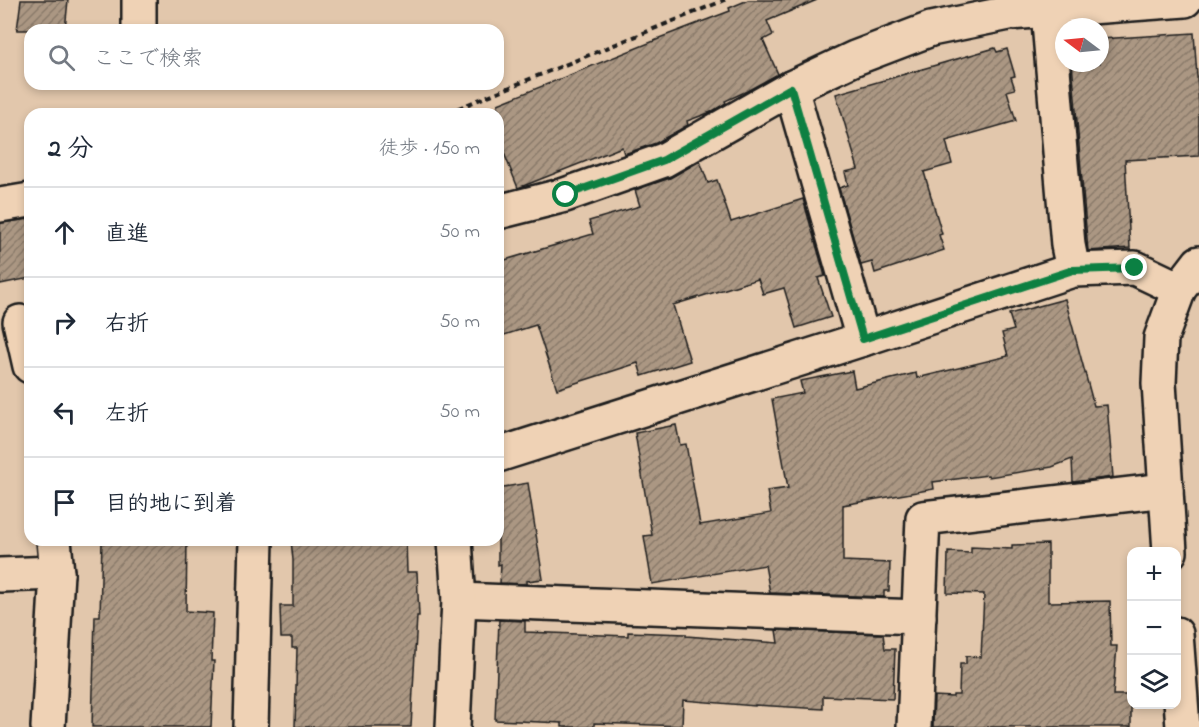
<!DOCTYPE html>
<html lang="ja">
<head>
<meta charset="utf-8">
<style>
  :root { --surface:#fff; --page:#f6f6f7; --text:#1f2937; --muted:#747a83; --line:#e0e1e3 }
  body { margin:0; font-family:"Indie Flower","Klee One",sans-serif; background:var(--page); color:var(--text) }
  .controls { position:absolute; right:18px; bottom:18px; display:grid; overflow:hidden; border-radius:12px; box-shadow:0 3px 9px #0003 }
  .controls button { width:54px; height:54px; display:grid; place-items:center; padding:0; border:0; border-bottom:2px solid var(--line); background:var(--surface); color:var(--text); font:30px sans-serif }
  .compass { position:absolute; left:1055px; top:18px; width:54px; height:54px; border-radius:50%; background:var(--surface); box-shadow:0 3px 9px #0003; rotate:286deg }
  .stop { position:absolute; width:18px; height:18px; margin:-14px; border:4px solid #0b8043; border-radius:50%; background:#fff }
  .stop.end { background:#0b8043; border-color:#fff; box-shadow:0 2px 6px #0008 }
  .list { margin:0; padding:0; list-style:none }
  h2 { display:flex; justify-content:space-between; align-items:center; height:78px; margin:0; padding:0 24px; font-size:26px }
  h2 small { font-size:20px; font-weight:400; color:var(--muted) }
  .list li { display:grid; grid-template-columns:39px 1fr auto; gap:18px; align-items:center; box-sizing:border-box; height:90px; padding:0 24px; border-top:2px solid var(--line) }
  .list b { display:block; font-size:22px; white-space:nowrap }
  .list em { font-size:20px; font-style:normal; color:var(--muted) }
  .icon { flex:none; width:33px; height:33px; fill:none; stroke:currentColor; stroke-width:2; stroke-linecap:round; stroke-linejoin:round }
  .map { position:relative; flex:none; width:1199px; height:727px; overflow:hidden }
  .search { position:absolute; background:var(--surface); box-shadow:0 3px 9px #0003; left:24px; top:24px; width:480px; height:66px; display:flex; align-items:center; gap:15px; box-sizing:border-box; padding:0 21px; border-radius:18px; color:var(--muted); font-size:22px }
  .panel { position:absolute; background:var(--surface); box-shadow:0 3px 9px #0003; left:24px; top:108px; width:480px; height:438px; border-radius:18px }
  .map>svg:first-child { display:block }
  .building { fill:url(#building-hatch); stroke:#1c1c1c; stroke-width:1.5 }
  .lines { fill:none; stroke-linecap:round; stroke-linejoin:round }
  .minor-casing { stroke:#1c1c1c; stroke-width:38 }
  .path { stroke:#1c1c1c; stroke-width:4; stroke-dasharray:6 4.5; stroke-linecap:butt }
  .minor { stroke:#efd2b5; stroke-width:33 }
  .route { stroke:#0b8043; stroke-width:8 }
</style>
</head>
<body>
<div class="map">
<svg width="1199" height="727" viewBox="0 0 1199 727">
  <defs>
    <pattern id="building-hatch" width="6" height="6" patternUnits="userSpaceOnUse" patternTransform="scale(1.5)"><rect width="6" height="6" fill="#ab9783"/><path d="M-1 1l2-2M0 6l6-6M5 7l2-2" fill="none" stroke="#8a7a6a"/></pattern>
  </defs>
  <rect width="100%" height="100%" fill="#e2c7ac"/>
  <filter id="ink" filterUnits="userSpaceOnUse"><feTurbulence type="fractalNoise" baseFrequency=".0167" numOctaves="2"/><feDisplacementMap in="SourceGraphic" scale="12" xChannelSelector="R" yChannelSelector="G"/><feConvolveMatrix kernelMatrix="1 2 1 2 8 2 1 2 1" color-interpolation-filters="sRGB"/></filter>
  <g filter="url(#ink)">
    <g class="building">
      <polygon points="21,0 68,0 65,30 17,30"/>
      <polygon points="748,0 817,0 767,21 773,35 763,40 778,74 747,91 725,101 726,103 711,112 687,121 688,125 656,143 624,154 622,147 518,188 498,138 498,104 659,39 659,38 730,11 729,8"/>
      <polygon points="1194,33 1199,106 1199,156 1125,160 1130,248 1088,251 1072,63 1100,63 1100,39"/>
      <polygon points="995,48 997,52 1007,49 1015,76 1011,77 1015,89 1007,91 1016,121 946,141 952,164 924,172 942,234 939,235 944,250 875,273 872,262 861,265 839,188 848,185 845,172 858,169 836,94"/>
      <polygon points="700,161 708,183 717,180 731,222 803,199 825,276 818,278 831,317 796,328 784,288 763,294 758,279 673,305 690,361 642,376 638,363 557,389 536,325 498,337 498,262 593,234 589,221 640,206 635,190 670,178"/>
      <polygon points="30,219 30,278 0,284 0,223"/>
      <polygon points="1065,299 1094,406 1107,405 1113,477 1073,482 1072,459 1052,467 989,477 988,475 933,482 934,489 843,505 843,561 890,563 889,591 884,591 884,597 770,593 765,565 652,584 644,536 652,535 635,433 676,425 680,445 686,444 700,525 771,513 767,491 788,488 772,399 803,393 800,381 852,371 855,388 916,373 917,378 1008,356 1002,333 1014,330 1009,314"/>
      <polygon points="528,483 543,579 527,581 527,584 500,583 501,564 498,565 498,488"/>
      <polygon points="102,540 187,540 186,611 213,613 211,661 214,661 211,727 92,727 95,616 100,616"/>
      <polygon points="291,540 406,540 407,572 417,572 419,616 417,616 411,727 295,727 297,648 292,648 292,638 281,638 280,606 293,606 293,560"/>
      <polygon points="1048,544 1048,602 1110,601 1111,646 1117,646 1113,695 1131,695 1131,727 933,727 934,696 953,697 953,695 959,695 960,664 966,664 966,656 981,657 984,594 947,593 948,552 971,553 971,547 1012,549 1012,545"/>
      <polygon points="499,620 525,621 525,632 628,636 628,632 686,634 686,636 778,643 776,630 883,634 885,649 895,649 893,699 823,696 823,709 755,705 755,706 683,700 682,726 594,723 594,727 562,727 562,723 495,720"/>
    </g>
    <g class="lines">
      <g class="minor-casing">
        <g id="minor">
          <polyline points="1048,11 1068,245 1073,270"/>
          <polyline points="139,30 139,0"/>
          <polyline points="791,88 863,339"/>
          <polyline points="0,205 30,200"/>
          <polyline points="498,212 565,195 664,160 791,88 855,58 931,29 1009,13 1185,0"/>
          <polyline points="20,322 30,366"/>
          <polyline points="498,455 863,339 1073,270 1135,268 1179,289"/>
          <polyline points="1170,552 1159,383 1161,338 1179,289 1199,263"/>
          <polyline points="0,575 57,573"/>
          <polyline points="459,600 919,617"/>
          <polyline points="1176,634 1183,727"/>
          <polyline points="48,727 57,573 54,540"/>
          <polyline points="251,727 256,540"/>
          <polyline points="453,727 459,600 455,540"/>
          <polyline points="914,727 923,518 1166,490"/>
        </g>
      </g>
      <polyline class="path" points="450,114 451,111 725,0"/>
      <use href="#minor" class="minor"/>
    </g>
  </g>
  <g class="lines" filter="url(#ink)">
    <polyline class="route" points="566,195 664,160 791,88 863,339 1073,270 1135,268"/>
  </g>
</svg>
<div class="controls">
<button>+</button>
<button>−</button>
<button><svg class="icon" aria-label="layers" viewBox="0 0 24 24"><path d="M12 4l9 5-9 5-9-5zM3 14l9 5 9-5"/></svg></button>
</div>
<svg class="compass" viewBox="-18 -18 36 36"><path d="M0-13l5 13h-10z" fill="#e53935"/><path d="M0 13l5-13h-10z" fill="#747a83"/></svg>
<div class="stop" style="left:566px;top:195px"></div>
<div class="stop end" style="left:1135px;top:268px"></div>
<div class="search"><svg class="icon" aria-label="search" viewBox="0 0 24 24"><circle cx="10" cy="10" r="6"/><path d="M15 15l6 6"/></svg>ここで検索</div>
<section class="panel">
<h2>2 分<small>徒歩 · 150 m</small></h2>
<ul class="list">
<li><svg class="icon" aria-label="ahead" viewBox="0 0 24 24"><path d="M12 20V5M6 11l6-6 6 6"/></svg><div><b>直進</b></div><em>50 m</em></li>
<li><svg class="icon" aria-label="right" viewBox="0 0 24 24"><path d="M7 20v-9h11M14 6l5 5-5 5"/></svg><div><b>右折</b></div><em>50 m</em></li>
<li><svg class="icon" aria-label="left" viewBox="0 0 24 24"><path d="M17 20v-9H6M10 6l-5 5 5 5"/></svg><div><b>左折</b></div><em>50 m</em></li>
<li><svg class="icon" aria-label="arrive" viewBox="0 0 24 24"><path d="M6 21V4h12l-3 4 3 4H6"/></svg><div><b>目的地に到着</b></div></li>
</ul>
</section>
</div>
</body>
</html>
